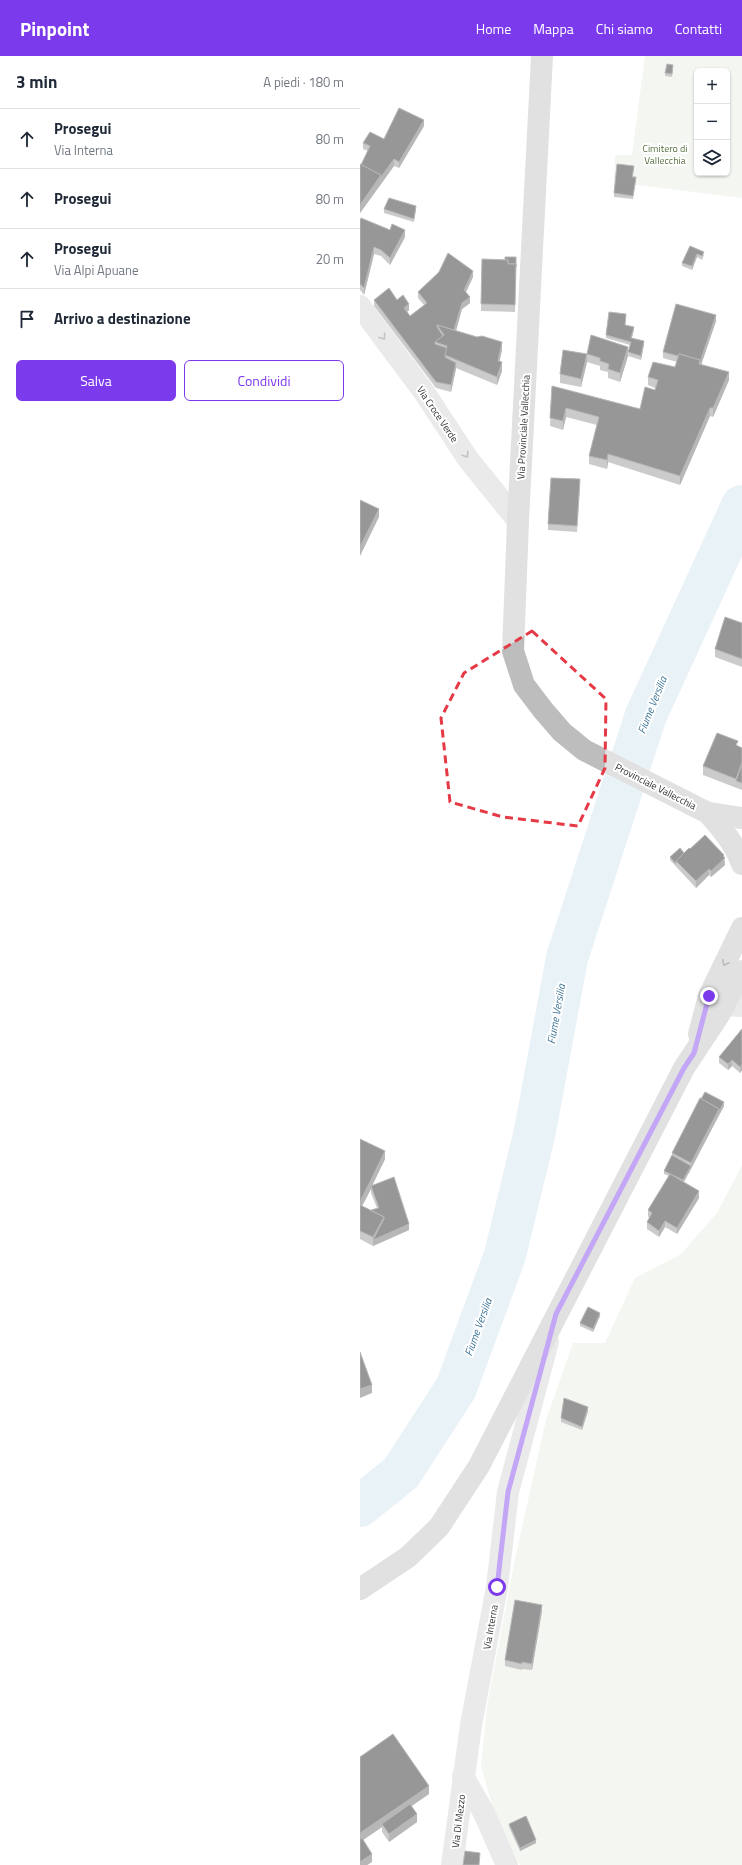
<!DOCTYPE html>
<html lang="it">
<head>
<meta charset="utf-8">
<style>
  :root { --surface:#fff; --page:#f2f2f3; --text:#1f2937; --muted:#747a83; --line:#e0e1e3; --accent:#7c3aed }
  body { margin:0; font-family:"Titillium Web",sans-serif; background:var(--page); color:var(--text) }
  .controls { position:absolute; right:12px; top:12px; display:grid; overflow:hidden; border-radius:6px; box-shadow:0 1px 3px #0004 }
  .controls button { width:36px; height:36px; display:grid; place-items:center; padding:0; border:0; border-bottom:1px solid var(--line); background:var(--surface); color:var(--text); font:20px sans-serif }
  .stop { position:absolute; width:12px; height:12px; margin:-9px; border:3px solid #7c3aed; border-radius:50%; background:#fff }
  .stop.end { background:#7c3aed; border-color:#fff; box-shadow:0 1px 4px #0008 }
  .list { margin:0; padding:0; list-style:none }
  h2 { display:flex; justify-content:space-between; align-items:center; height:52px; margin:0; padding:0 16px; font-size:17px }
  h2 small { font-size:13px; font-weight:400; color:var(--muted) }
  .list li { display:grid; grid-template-columns:26px 1fr auto; gap:12px; align-items:center; box-sizing:border-box; height:60px; padding:0 16px; border-top:1px solid var(--line) }
  .list b { display:block; font-size:15px; white-space:nowrap }
  .list p { margin:0; font-size:13px; white-space:nowrap; color:var(--muted) }
  .list em { font-size:13px; font-style:normal; color:var(--muted) }
  .actions { display:flex; gap:8px; padding:12px 16px }
  .actions a { flex:1; padding:9px 0; border:1px solid var(--accent); border-radius:6px; text-align:center; font-size:14px; color:var(--accent) }
  .actions .main { background:var(--accent); color:#fff }
  .icon { flex:none; width:22px; height:22px; fill:none; stroke:currentColor; stroke-width:2; stroke-linecap:round; stroke-linejoin:round }
  .map { position:relative; flex:none; width:382px; height:1809px; overflow:hidden }
  header { display:flex; align-items:center; gap:24px; box-sizing:border-box; height:56px; padding:0 20px; background:var(--accent); color:#fff }
  header strong { font-size:19px }
  nav { display:flex; gap:22px; margin-inline-start:auto; font-size:14px }
  main { display:flex }
  aside { flex:1; background:var(--surface) }
  .map>svg:first-child { display:block }
  .green { fill:#e6ecdf; fill-rule:evenodd }
  .lines { fill:none; stroke-linecap:round; stroke-linejoin:round }
  .river { stroke:#cfe2ee; stroke-width:42 }
  .street { stroke:#d0d0d0; stroke-width:22 }
  .secondary { stroke:#bdbdbd; stroke-width:22 }
  .wall { fill:#8c8c8c; fill-rule:evenodd }
  .shaded-wall { fill:#5f5f5f }
  .building { fill:#1a1a1a; stroke:#5f5f5f }
  .oneway { stroke:#7a7a7a }
  .oneway2 { stroke:#6a6a6a }
  .route { stroke:#7c3aed; stroke-width:5 }
  .marked { fill:none; stroke:#e63946; stroke-width:3; stroke-dasharray:8 5; stroke-linejoin:round }
  .labels { text-anchor:middle; stroke-width:4; stroke-linejoin:round; paint-order:stroke }
  .park-label { font-size:10px; fill:#56703f; stroke:#fff }
  .street-label { font-size:10px; fill:#333; stroke:#fff }
  .water-label { font-size:11px; font-style:italic; fill:#3f7597; stroke:#fff }
</style>
</head>
<body>
<header>
<strong>Pinpoint</strong>
<nav><a>Home</a><a>Mappa</a><a>Chi siamo</a><a>Contatti</a></nav>
</header>
<main>
<aside>
<h2>3 min<small>A piedi · 180 m</small></h2>
<ul class="list">
<li><svg class="icon" aria-label="ahead" viewBox="0 0 24 24"><path d="M12 20V5M6 11l6-6 6 6"/></svg><div><b>Prosegui</b><p>Via Interna</p></div><em>80 m</em></li>
<li><svg class="icon" aria-label="ahead" viewBox="0 0 24 24"><path d="M12 20V5M6 11l6-6 6 6"/></svg><div><b>Prosegui</b></div><em>80 m</em></li>
<li><svg class="icon" aria-label="ahead" viewBox="0 0 24 24"><path d="M12 20V5M6 11l6-6 6 6"/></svg><div><b>Prosegui</b><p>Via Alpi Apuane</p></div><em>20 m</em></li>
<li><svg class="icon" aria-label="arrive" viewBox="0 0 24 24"><path d="M6 21V4h12l-3 4 3 4H6"/></svg><div><b>Arrivo a destinazione</b></div></li>
</ul>
<div class="actions"><a class="main">Salva</a><a>Condividi</a></div>
</aside>
<div class="map">
<svg width="382" height="1809" viewBox="0 0 382 1809">
  <rect width="100%" height="100%" fill="#fff"/>
  <g class="green">
    <path d="M285,0H382V142L254,126L255,99H272ZM337,15H367V117H337Z"/>
    <polygon points="382,1109 382,1809 160,1809 134,1755 121,1711 127,1650 156,1498 186,1364 213,1287 245,1287 275,1222 321,1198 357,1157"/>
  </g>
  <g class="lines">
    <polyline class="river" points="0,1450 41,1417 96,1332 145,1199 175,1075 207,902 286,659 382,450"/>
    <g class="street">
      <polyline points="0,250 64,336 108,403 158,465"/>
      <polyline points="364,949 382,950"/>
      <polyline points="103,1720 124,1757 147,1809"/>
      <polyline points="92,1809 111,1669 137,1531 148,1436 188,1286"/>
    </g>
    <g class="secondary">
      <polyline points="182,0 158,465 153,595 164,629 183,654 202,676 224,694 348,757 382,762"/>
      <path d="M348,757C362,773 375,788 382,808"/>
      <polyline points="339,978 349,940 382,872"/>
      <polyline points="0,1533 48,1501 79,1471 119,1410 324,1012 359,959 382,915"/>
    </g>
  </g>
  <g class="wall">
    <polygon points="313,12 312,21 305,20 305,17"/>
    <polygon points="64,70 39,112 34,110 0,157 0,108 1,109 8,95 3,93 3,87 24,83"/>
    <polygon points="274,113 273,121 276,124 273,143 254,141 254,137"/>
    <polygon points="24,153 56,153 54,166 24,157"/>
    <polygon points="0,164 45,181 30,209 21,200 14,198 4,239 0,234"/>
    <polygon points="330,190 344,199 342,204 337,201 332,214 322,210 322,207"/>
    <polygon points="156,201 155,256 121,255 122,203 145,204"/>
    <polygon points="113,221 106,236 110,247 102,253 96,275 142,294 139,305 142,315 137,329 96,312 91,336 76,332 14,250 14,244 37,244 49,254 47,256 50,260 64,249 58,242 58,236"/>
    <polygon points="266,261 265,269 274,274 272,282 284,288 281,304 268,300 270,289 246,282 246,279"/>
    <polygon points="356,265 341,309 369,324 353,361 350,360 320,429 248,406 247,413 229,408 229,400 237,369 206,361 203,374 190,370 192,330 280,353 295,334 295,332 288,329 288,321 315,311 317,306 303,302 303,296"/>
    <polygon points="227,298 268,300 260,326 248,322 248,316 240,314 240,310 227,306"/>
    <polygon points="227,306 221,331 200,327 200,318"/>
    <polygon points="220,430 217,476 188,474 188,468"/>
    <polygon points="382,567 382,611 355,601 355,593"/>
    <polygon points="378,690 382,692 382,734 343,719 343,710"/>
    <polygon points="330,793 364,802 365,809 351,821 349,819 336,832 310,804 310,801 324,797"/>
    <polygon points="382,973 382,1014 380,1017 372,1010 368,1014 359,1007 359,1001"/>
    <polygon points="364,1050 324,1126 339,1142 317,1178 305,1171 299,1181 287,1173 287,1166 290,1161 288,1161 288,1154 309,1120 304,1118 304,1115 312,1100 312,1097"/>
    <path d="M0,1083L25,1103L12,1130L49,1174L13,1190L0,1183ZM11,1133V1137L17,1152L11,1154L2,1150Z"/>
    <polygon points="240,1260 233,1276 220,1270 220,1267"/>
    <polygon points="228,1355 222,1374 201,1366 201,1362"/>
    <polygon points="182,1555 172,1614 162,1613 162,1614 145,1610 145,1604"/>
    <polygon points="0,1701 69,1738 51,1750 57,1766 29,1786 22,1776 22,1771 3,1784 12,1806 7,1809 0,1809"/>
    <polygon points="149,1768 176,1787 160,1795 149,1771"/>
  </g>
  <g class="shaded-wall">
    <polygon points="64,64 64,70 39,112 39,106"/>
    <polygon points="34,103 34,110 21,128 21,121"/>
    <polygon points="21,119 21,128 0,157 0,149"/>
    <polygon points="45,174 45,181 30,209 30,202"/>
    <polygon points="14,191 14,198 4,239 4,232"/>
    <polygon points="337,198 337,201 332,214 332,210"/>
    <polygon points="113,215 113,221 104,240 104,234"/>
    <polygon points="110,241 110,247 102,253 94,282 94,276 102,247"/>
    <polygon points="49,248 49,254 44,258 44,252"/>
    <polygon points="356,259 356,265 340,312 339,308"/>
    <polygon points="284,285 284,288 281,304 281,300"/>
    <polygon points="142,286 142,294 138,313 138,305"/>
    <polygon points="268,291 268,300 260,326 260,317"/>
    <polygon points="227,298 227,306 221,331 221,323"/>
    <polygon points="142,306 142,315 137,329 137,321"/>
    <polygon points="96,307 96,313 91,336 91,329"/>
    <polygon points="369,316 369,324 353,361 353,352"/>
    <polygon points="206,352 206,361 203,374 203,365"/>
    <polygon points="350,352 350,360 320,429 320,420"/>
    <polygon points="248,398 248,406 247,413 247,404"/>
    <polygon points="19,453 19,461 0,500 0,491"/>
    <polygon points="364,799 365,809 351,821 351,815"/>
    <polygon points="349,813 349,819 336,832 336,825"/>
    <polygon points="372,1004 372,1010 368,1014 368,1008"/>
    <polygon points="382,1008 382,1014 380,1017 380,1011"/>
    <polygon points="364,1046 364,1050 359,1059 359,1056"/>
    <polygon points="359,1053 359,1059 331,1113 331,1107"/>
    <polygon points="25,1095 25,1103 11,1132 11,1130 11,1133 0,1154 0,1146"/>
    <polygon points="331,1110 331,1113 323,1127 323,1124"/>
    <polygon points="339,1135 339,1142 317,1178 317,1172"/>
    <polygon points="24,1161 24,1169 49,1168 49,1174 13,1190 13,1181"/>
    <polygon points="305,1165 305,1171 299,1181 299,1175"/>
    <polygon points="240,1257 240,1260 233,1276 233,1273"/>
    <polygon points="12,1329 12,1337 0,1342 0,1333"/>
    <polygon points="228,1351 228,1355 222,1374 222,1371"/>
    <polygon points="182,1549 182,1555 172,1614 172,1608"/>
    <polygon points="69,1730 69,1738 23,1770 22,1768 22,1771 0,1786 0,1777"/>
    <polygon points="57,1758 57,1766 29,1786 29,1778"/>
    <polygon points="176,1784 176,1787 160,1795 160,1792"/>
    <polygon points="12,1798 12,1806 7,1809 0,1809 0,1806"/>
  </g>
  <g class="building">
    <polygon points="307,8 313,9 312,18 305,17"/>
    <polygon points="39,52 64,64 39,106 34,103 21,121 21,119 1,109 10,90 3,87 10,76 24,83"/>
    <polygon points="0,108 21,119 0,149"/>
    <polygon points="257,108 274,110 272,121 276,121 273,140 254,137"/>
    <polygon points="29,142 56,150 54,163 24,153"/>
    <polygon points="1,162 30,174 32,168 45,174 30,202 21,194 14,191 4,232 0,228 0,164"/>
    <polygon points="330,190 344,196 342,200 337,198 332,210 322,207"/>
    <polygon points="88,197 113,215 104,234 110,241 102,247 94,274 77,269 77,271 83,280 75,286 75,288 87,292 85,301 96,307 91,329 76,326 14,244 29,232 37,244 43,239 49,248 44,252 50,260 67,247 58,236 79,216"/>
    <polygon points="145,201 156,201 156,211 156,208 148,208 148,204 145,204"/>
    <polygon points="122,203 148,204 148,208 156,208 155,249 121,248"/>
    <polygon points="316,248 356,259 340,306 340,304 319,298 318,300 303,296"/>
    <polygon points="249,256 266,258 265,269 274,271 271,282 284,285 281,300 268,296 271,286 246,279"/>
    <polygon points="77,269 117,281 122,280 142,286 138,305 142,306 137,321 85,299 87,290 75,286 84,279"/>
    <polygon points="231,279 268,291 260,317 248,313 249,308 240,305 240,302 227,298"/>
    <polygon points="203,294 227,298 221,323 200,318"/>
    <polygon points="319,298 340,304 339,308 369,316 353,352 350,352 320,420 248,398 247,404 229,400 239,361 206,352 203,365 190,362 192,330 280,353 285,331 295,334 298,324 288,321 293,306 315,311"/>
    <polygon points="191,422 220,423 217,470 188,468"/>
    <polygon points="0,444 19,453 0,491"/>
    <polygon points="365,561 382,567 382,603 355,593"/>
    <polygon points="357,677 378,685 376,689 382,692 382,706 376,723 343,710"/>
    <polygon points="382,708 382,727 376,725"/>
    <polygon points="345,779 364,799 363,800 365,802 351,815 349,813 336,825 316,805 329,792 330,793"/>
    <polygon points="320,792 324,797 316,805 316,808 310,801"/>
    <polygon points="382,973 382,1008 380,1011 372,1004 368,1008 359,1001"/>
    <polygon points="345,1036 364,1046 359,1056 359,1053 341,1043"/>
    <polygon points="340,1042 359,1053 331,1107 312,1097"/>
    <polygon points="0,1083 25,1095 0,1146"/>
    <polygon points="312,1099 331,1110 323,1124 304,1115"/>
    <polygon points="310,1118 339,1135 317,1172 305,1165 299,1175 287,1166 292,1157 288,1154"/>
    <polygon points="34,1121 49,1168 13,1184 24,1163 24,1161 11,1154 19,1152 11,1130"/>
    <polygon points="0,1149 24,1161 13,1181 0,1175"/>
    <polygon points="228,1251 240,1257 233,1273 220,1267"/>
    <polygon points="0,1296 12,1329 0,1333"/>
    <polygon points="204,1342 228,1351 222,1371 201,1362"/>
    <polygon points="155,1544 182,1549 172,1608 162,1606 162,1608 145,1604"/>
    <polygon points="33,1678 69,1730 0,1777 0,1701"/>
    <polygon points="50,1748 57,1758 29,1778 22,1768"/>
    <polygon points="166,1760 176,1784 160,1792 149,1768"/>
    <polygon points="2,1782 12,1798 0,1806 0,1783"/>
    <polygon points="105,1795 120,1797 119,1809 103,1809"/>
  </g>
  <defs><path id="oneway-chevron" d="M-2-3.5L2.5 0L-2 3.5" fill="none" stroke-width="1.6" stroke-linecap="round" stroke-linejoin="round"/></defs>
  <g class="oneway">
    <use href="#oneway-chevron" transform="translate(23 281) rotate(53)"/>
    <use href="#oneway-chevron" transform="translate(106 399) rotate(56)"/>
  </g>
  <use class="oneway2" href="#oneway-chevron" transform="translate(365 907) rotate(116)"/>
  <g class="lines">
    <polyline class="route" points="137,1531 148,1436 196,1258 324,1012 334,997 349,940"/>
  </g>
  <path d="M0 0H382V1809H0ZM172,575L246,643L245,712L218,770L143,761L90,746L81,662L104,617Z" fill="#fff" fill-opacity=".55" fill-rule="evenodd"/>
  <path class="marked" d="M172,575L246,643L245,712L218,770L143,761L90,746L81,662L104,617Z"/>
  <g class="labels">
    <g class="park-label">
      <text x="305" y="96">Cimitero di<tspan x="305" dy="12">Vallecchia</tspan></text>
    </g>
    <g class="street-label">
      <text transform="translate(78 358) rotate(56)" y="4">Via Croce Verde</text>
      <text transform="translate(163 371) rotate(-87)" y="4">Via Provinciale Vallecchia</text>
      <text transform="translate(296 730) rotate(27)" y="4">Provinciale Vallecchia</text>
      <text transform="translate(130 1571) rotate(-80)" y="4">Via Interna</text>
      <text transform="translate(98 1765) rotate(-83)" y="4">Via Di Mezzo</text>
    </g>
    <g class="water-label">
      <text transform="translate(292 649) rotate(-68)" y="4">Fiume Versilia</text>
      <text transform="translate(196 958) rotate(-80)" y="4">Fiume Versilia</text>
      <text transform="translate(118 1271) rotate(-70)" y="4">Fiume Versilia</text>
    </g>
  </g>
</svg>
<div class="controls">
<button>+</button>
<button>−</button>
<button><svg class="icon" aria-label="layers" viewBox="0 0 24 24"><path d="M12 4l9 5-9 5-9-5zM3 14l9 5 9-5"/></svg></button>
</div>
<div class="stop" style="left:137px;top:1531px"></div>
<div class="stop end" style="left:349px;top:940px"></div>
</div>
</main>
</body>
</html>
